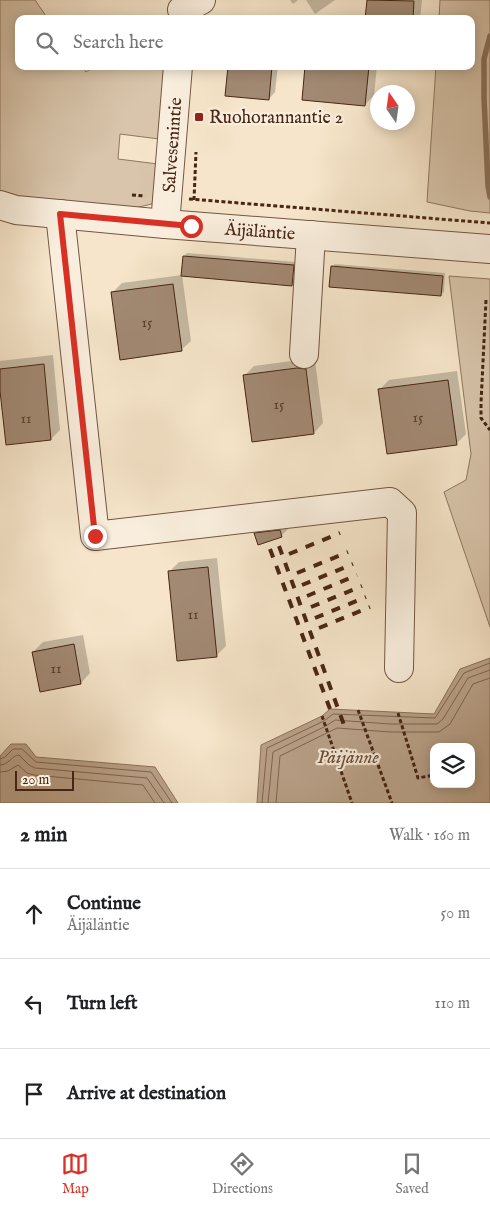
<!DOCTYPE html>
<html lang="en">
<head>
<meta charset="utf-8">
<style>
  :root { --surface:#fff; --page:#f6f6f6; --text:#202124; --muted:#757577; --line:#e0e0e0; --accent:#d93025 }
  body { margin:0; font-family:"IM FELL English",serif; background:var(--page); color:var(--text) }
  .controls { position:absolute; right:15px; bottom:15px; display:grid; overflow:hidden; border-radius:10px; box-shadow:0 2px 12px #0003 }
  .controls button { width:45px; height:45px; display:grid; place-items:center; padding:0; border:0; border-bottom:1px solid var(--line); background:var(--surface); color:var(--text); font:25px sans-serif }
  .compass { position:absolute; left:370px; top:85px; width:45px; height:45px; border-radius:50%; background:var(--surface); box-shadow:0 2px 12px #0003; rotate:347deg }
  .scale { position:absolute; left:15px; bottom:12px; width:59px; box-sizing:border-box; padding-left:5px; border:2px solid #482614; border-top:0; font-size:14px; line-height:18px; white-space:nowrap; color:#482614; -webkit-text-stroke:4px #f9eedd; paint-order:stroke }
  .stop { position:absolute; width:15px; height:15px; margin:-11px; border:4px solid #d93025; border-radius:50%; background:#fff }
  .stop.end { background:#d93025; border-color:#fff; box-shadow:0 1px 5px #0008 }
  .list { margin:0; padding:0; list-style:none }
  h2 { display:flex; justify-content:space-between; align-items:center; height:65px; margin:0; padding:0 20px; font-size:21px }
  h2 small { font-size:16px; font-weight:400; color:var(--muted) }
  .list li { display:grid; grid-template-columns:32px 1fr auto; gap:15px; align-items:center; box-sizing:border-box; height:90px; padding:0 20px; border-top:1px solid var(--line) }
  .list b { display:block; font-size:19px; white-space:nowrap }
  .list p { margin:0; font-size:16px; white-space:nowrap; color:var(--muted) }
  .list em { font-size:16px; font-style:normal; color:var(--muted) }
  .icon { flex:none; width:28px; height:28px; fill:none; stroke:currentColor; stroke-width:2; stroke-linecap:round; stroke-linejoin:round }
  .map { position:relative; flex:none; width:490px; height:803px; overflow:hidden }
  .search { position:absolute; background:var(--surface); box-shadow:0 2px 12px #0003; left:15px; right:15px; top:15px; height:55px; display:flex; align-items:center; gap:12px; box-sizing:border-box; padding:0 18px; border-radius:10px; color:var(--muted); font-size:19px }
  .sheet { height:335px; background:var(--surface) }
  nav { display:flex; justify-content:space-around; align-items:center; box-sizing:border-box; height:70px; border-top:1px solid var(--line); background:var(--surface); font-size:14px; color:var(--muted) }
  nav a { display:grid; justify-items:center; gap:2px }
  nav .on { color:var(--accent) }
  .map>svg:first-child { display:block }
  .green { fill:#d8c5ab; stroke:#907660 }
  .water { fill:#bba48c; stroke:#8d725c; fill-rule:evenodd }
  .shadow { fill:#0003 }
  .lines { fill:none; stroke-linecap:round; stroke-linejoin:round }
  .shore { stroke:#826550; stroke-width:1 }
  .stream { stroke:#8d725c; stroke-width:5.5 }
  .building { fill:#a28973; stroke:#482614 }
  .minor-casing { stroke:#745642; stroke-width:30 }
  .path { stroke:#482614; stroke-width:3; stroke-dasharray:4 2.5; stroke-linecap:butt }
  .minor { stroke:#f9eedd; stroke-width:28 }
  .rail { stroke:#482614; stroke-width:4; stroke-dasharray:9 9; stroke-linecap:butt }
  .route { stroke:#d93025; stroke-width:6 }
  .poi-dot { fill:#8f2418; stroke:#f9eedd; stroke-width:2 }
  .labels { text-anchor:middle; stroke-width:4.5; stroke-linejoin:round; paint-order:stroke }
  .number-label { font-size:15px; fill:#5e3f2c }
  .poi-label { font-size:18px; fill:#482614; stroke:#f9eedd; text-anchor:start }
  .street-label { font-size:18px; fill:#482614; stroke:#f9eedd }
  .water-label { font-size:19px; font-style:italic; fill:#6a4c38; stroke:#f9eedd }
</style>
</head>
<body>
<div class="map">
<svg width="490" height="803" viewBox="0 0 490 803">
  <rect width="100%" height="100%" fill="#f6e5ca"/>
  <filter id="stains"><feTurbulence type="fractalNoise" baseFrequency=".004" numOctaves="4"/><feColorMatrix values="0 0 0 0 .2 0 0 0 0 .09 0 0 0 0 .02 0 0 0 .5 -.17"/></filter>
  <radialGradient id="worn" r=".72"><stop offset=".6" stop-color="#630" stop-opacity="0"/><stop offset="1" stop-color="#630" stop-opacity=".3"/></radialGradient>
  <g class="green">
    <polygon points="0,0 35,0 48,19 19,19 19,66 82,66 86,72 95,66 167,66 159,139 120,134 118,159 158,164 152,204 126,210 93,208 0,194"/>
    <polygon points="440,0 490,0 490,213 470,211 427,202 436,66 471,66 471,19 439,19"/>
    <polygon points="449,276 490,279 490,627 444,492 466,480 471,454"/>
  </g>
  <g class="water">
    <path d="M490,658V803H257L261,745L322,716L330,709L434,714L460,669ZM434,747H471V784H434Z"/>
    <polygon points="11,744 26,744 36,757 155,767 178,803 0,803 0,756"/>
  </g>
  <g class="shadow">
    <polygon points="290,0 298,0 293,4"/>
    <polygon points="306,0 335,0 315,14"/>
    <polygon points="368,0 422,0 420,19 366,19"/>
    <polygon points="229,66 278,66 275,92 269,99"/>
    <polygon points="306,66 377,66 374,95 365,105"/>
    <polygon points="187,253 296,262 295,282 292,285 184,256"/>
    <polygon points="335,264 445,273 444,292 440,295 332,267"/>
    <polygon points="182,275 191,341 181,350 112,293 122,283"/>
    <polygon points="53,355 60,430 51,439 0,394 0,361"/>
    <polygon points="307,359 315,360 323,423 314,433 245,375 254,366"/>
    <polygon points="457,371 466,434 457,443 379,390 389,380"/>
    <polygon points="265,524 291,526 281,536 255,534"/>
    <polygon points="217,558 226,646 216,656 170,571 179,562"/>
    <polygon points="83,635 90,673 81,683 33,652 43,642"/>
  </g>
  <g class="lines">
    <g class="shore">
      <polyline points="0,759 5,757 13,749 22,749 36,762 151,772 172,803"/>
      <path d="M0,765C9,765 12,755 19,755L29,765L35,768L147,778L164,803"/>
      <polyline points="0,772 8,771 18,765 27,773 34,775 143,785 155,803"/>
      <polyline points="262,803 267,748 324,721 333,714 435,718 464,673 490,663"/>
      <polyline points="268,803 273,752 326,726 335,720 390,724 437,724 443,719 468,678 490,670"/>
      <polyline points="276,803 280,756 337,728 390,732 439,732 450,724 473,684 490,678"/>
    </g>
    <polyline class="stream" points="490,36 484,59 484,98 488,186 490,197"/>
  </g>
  <g class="building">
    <polygon points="367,0 414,1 413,19 365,19"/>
    <polygon points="228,66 272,66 269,100 225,96"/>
    <polygon points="305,66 369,66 365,106 302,100"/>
    <polygon points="183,256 294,265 292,286 181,276"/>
    <polygon points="331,266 443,276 441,296 329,287"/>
    <polygon points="173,284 182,351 120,360 111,292"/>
    <polygon points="44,364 51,440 6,445 0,391 0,369"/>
    <polygon points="297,368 306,369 314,434 252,442 243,375"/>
    <polygon points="448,380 457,445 387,454 378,389"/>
    <polygon points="280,530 282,537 258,545 254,533"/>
    <polygon points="208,567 217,657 177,661 168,571"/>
    <polygon points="74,644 81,684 40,692 32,652"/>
  </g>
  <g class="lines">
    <g class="minor-casing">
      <g id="minor">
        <polyline points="182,10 201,0"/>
        <polyline points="0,205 16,210 165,224 490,249"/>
        <polyline points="60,214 95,536 390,502 402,513 399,668"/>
        <polyline points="165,224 178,66"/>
        <polyline points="304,354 311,235"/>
      </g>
    </g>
    <g class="path">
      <polyline points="132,195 145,196"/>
      <polyline points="189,199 490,223"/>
      <polyline points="194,200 196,152"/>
      <polyline points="486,300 481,403 481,418 490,430"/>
      <polyline points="358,710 392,803"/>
      <polyline points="398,713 418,778 434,775"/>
      <polyline points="322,716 352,803"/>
    </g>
    <use href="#minor" class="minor"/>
    <g class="rail">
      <polyline points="279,546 344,725"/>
      <polyline points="270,549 330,709"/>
      <polyline points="289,554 340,533"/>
      <polyline points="297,573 348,552"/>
      <polyline points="302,585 353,564"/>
      <polyline points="307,596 357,575"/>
      <polyline points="311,607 362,586"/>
      <polyline points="315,618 366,597"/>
      <polyline points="319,628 370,607"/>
    </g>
  </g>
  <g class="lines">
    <polyline class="route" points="95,536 60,214 191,226"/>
  </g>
  <rect class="poi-dot" x="194" y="112" width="10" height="10" rx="2.5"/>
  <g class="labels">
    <g class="number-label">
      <text x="147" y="327">15</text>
      <text x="279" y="409">15</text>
      <text x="418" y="422">15</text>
      <text x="26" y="423">11</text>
      <text x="193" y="619">11</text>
      <text x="56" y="673">11</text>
    </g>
    <g class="poi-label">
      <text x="209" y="123">Ruohorannantie 2</text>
    </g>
    <g class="street-label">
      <text transform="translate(172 145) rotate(-86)" y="6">Salvesenintie</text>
      <text transform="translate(260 231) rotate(4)" y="6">Äijäläntie</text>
    </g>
    <g class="water-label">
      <text x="348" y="763">Päijänne</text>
    </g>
  </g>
  <rect width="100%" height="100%" filter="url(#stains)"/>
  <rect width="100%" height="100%" fill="url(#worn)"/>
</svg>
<div class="controls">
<button><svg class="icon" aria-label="layers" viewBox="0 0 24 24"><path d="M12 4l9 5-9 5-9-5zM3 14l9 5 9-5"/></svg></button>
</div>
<svg class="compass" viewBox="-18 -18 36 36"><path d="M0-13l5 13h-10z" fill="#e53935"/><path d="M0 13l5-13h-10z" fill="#757577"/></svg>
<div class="scale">20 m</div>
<div class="stop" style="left:191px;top:226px"></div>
<div class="stop end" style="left:95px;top:536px"></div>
<div class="search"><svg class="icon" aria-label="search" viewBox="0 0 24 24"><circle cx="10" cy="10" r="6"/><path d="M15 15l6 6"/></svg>Search here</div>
</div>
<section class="sheet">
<h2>2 min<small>Walk · 160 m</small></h2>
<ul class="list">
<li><svg class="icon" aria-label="ahead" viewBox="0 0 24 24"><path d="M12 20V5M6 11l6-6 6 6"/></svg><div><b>Continue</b><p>Äijäläntie</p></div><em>50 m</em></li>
<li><svg class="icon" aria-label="left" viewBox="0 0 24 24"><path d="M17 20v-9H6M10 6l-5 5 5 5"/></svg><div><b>Turn left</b></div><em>110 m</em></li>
<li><svg class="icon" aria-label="arrive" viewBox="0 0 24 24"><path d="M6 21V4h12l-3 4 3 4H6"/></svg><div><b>Arrive at destination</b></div></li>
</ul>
</section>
<nav>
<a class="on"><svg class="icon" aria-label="map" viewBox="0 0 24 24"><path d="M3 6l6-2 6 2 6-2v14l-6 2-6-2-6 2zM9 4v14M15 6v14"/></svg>Map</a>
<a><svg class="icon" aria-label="directions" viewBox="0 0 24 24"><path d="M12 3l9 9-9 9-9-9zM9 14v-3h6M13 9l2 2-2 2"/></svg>Directions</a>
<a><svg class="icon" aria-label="saved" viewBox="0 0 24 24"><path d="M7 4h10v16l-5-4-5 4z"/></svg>Saved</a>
</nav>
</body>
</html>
